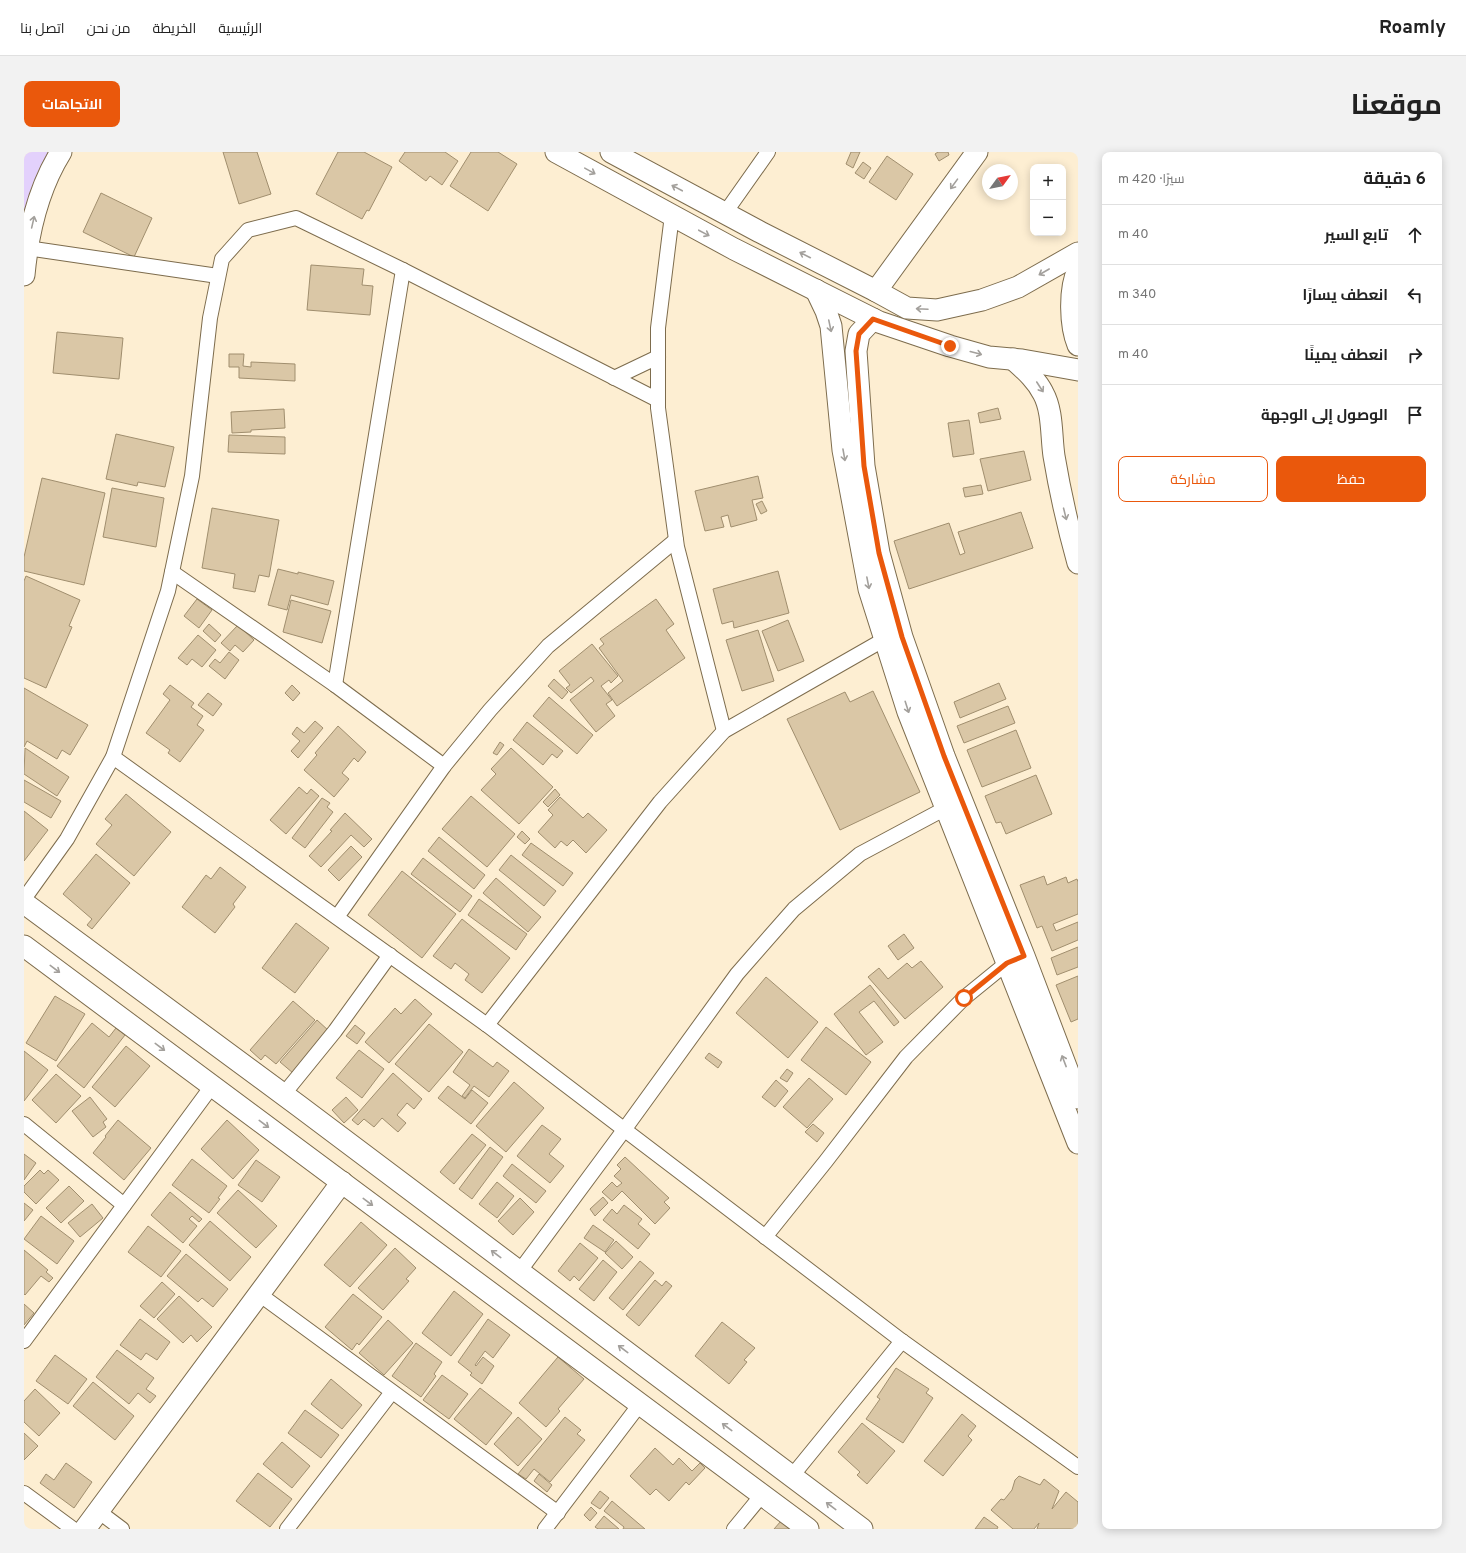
<!DOCTYPE html>
<html lang="ar">
<head>
<meta charset="utf-8">
<style>
  :root { --surface:#fff; --page:#f2f2f2; --text:#222; --muted:#767676; --line:#e0e0e0; --accent:#ea580c }
  body { margin:0; font-family:Overpass,Cairo,sans-serif; background:var(--page); color:var(--text); direction:rtl }
  .controls { position:absolute; right:12px; top:12px; display:grid; overflow:hidden; border-radius:8px; box-shadow:0 2px 10px #0003 }
  .controls button { width:36px; height:36px; display:grid; place-items:center; padding:0; border:0; border-bottom:1px solid var(--line); background:var(--surface); color:var(--text); font:20px sans-serif }
  .compass { position:absolute; left:958px; top:12px; width:36px; height:36px; border-radius:50%; background:var(--surface); box-shadow:0 2px 10px #0003; rotate:57deg }
  .stop { position:absolute; width:12px; height:12px; margin:-9px; border:3px solid #ea580c; border-radius:50%; background:#fff }
  .stop.end { background:#ea580c; border-color:#fff; box-shadow:0 1px 4px #0008 }
  .list { margin:0; padding:0; list-style:none }
  h2 { display:flex; justify-content:space-between; align-items:center; height:52px; margin:0; padding:0 16px; font-size:17px }
  h2 small { font-size:13px; font-weight:400; color:var(--muted) }
  .list li { display:grid; grid-template-columns:26px 1fr auto; gap:12px; align-items:center; box-sizing:border-box; height:60px; padding:0 16px; border-top:1px solid var(--line) }
  .list b { display:block; font-size:15px; white-space:nowrap }
  .list em { font-size:13px; font-style:normal; color:var(--muted) }
  .actions { display:flex; gap:8px; padding:12px 16px }
  .actions a { flex:1; padding:9px 0; border:1px solid var(--accent); border-radius:8px; text-align:center; font-size:14px; color:var(--accent) }
  .actions .main { background:var(--accent); color:#fff }
  .icon { flex:none; width:22px; height:22px; fill:none; stroke:currentColor; stroke-width:2; stroke-linecap:round; stroke-linejoin:round }
  .map { position:relative; flex:none; width:1054px; height:1377px; overflow:hidden; direction:ltr; border-radius:8px }
  header { display:flex; align-items:center; gap:24px; box-sizing:border-box; height:56px; padding:0 20px; background:var(--surface); border-bottom:1px solid var(--line) }
  header strong { font-size:19px }
  nav { display:flex; gap:22px; margin-inline-start:auto; font-size:14px }
  .intro { display:flex; align-items:center; justify-content:space-between; box-sizing:border-box; height:96px; padding:0 24px }
  h1 { margin:0; font-size:28px }
  .button { padding:10px 18px; border-radius:8px; background:var(--accent); color:#fff; font-size:14px; font-weight:700 }
  main { display:flex; gap:24px; padding:0 24px }
  aside { flex:1; background:var(--surface); border-radius:8px; box-shadow:0 2px 10px #0003 }
  .map>svg:first-child { display:block }
  .green { fill:#e3d1fc }
  .building { fill:#dac7a6; stroke:#a08e6e }
  .lines { fill:none; stroke-linecap:round; stroke-linejoin:round }
  .street-casing { stroke:#7d6c4d; stroke-width:16 }
  .secondary-casing { stroke:#7d6c4d; stroke-width:23 }
  .street { stroke:#fff; stroke-width:14 }
  .secondary { stroke:#fff; stroke-width:21 }
  .oneway { stroke:#a3a09c }
  .route { stroke:#ea580c; stroke-width:5 }
</style>
</head>
<body>
<header>
<strong>Roamly</strong>
<nav><a>الرئيسية</a><a>الخريطة</a><a>من نحن</a><a>اتصل بنا</a></nav>
</header>
<div class="intro"><h1>موقعنا</h1><a class="button">الاتجاهات</a></div>
<main>
<aside>
<h2>6 دقيقة<small>سيرًا · 420 m</small></h2>
<ul class="list">
<li><svg class="icon" aria-label="ahead" viewBox="0 0 24 24"><path d="M12 20V5M6 11l6-6 6 6"/></svg><div><b>تابع السير</b></div><em>40 m</em></li>
<li><svg class="icon" aria-label="left" viewBox="0 0 24 24"><path d="M17 20v-9H6M10 6l-5 5 5 5"/></svg><div><b>انعطف يسارًا</b></div><em>340 m</em></li>
<li><svg class="icon" aria-label="right" viewBox="0 0 24 24"><path d="M7 20v-9h11M14 6l5 5-5 5"/></svg><div><b>انعطف يمينًا</b></div><em>40 m</em></li>
<li><svg class="icon" aria-label="arrive" viewBox="0 0 24 24"><path d="M6 21V4h12l-3 4 3 4H6"/></svg><div><b>الوصول إلى الوجهة</b></div></li>
</ul>
<div class="actions"><a class="main">حفظ</a><a>مشاركة</a></div>
</aside>
<div class="map">
<svg width="1054" height="1377" viewBox="0 0 1054 1377">
  <rect width="100%" height="100%" fill="#fdeed2"/>
  <polygon class="green" points="0,0 27,0 0,66"/>
  <g class="building">
    <polygon points="199,0 233,0 247,42 215,52"/>
    <polygon points="314,0 340,0 368,15 345,59 343,58 338,67 292,42"/>
    <polygon points="381,0 421,0 434,9 418,33 406,24 402,29 375,9"/>
    <polygon points="447,0 474,0 493,12 464,59 426,34"/>
    <polygon points="827,0 836,0 829,16 822,12"/>
    <polygon points="914,0 924,0 925,3 915,9 911,2"/>
    <polygon points="863,4 889,22 872,48 845,30"/>
    <polygon points="839,10 847,16 840,27 831,21"/>
    <polygon points="77,41 128,66 110,105 59,80"/>
    <polygon points="287,113 340,117 338,133 349,134 346,163 283,158"/>
    <polygon points="33,180 99,186 95,227 29,221"/>
    <polygon points="205,202 220,202 219,214 227,215 227,210 271,212 271,229 215,226 215,215 205,215"/>
    <polygon points="974,256 977,267 956,271 954,261"/>
    <polygon points="260,257 261,276 227,278 227,280 208,281 207,260"/>
    <polygon points="945,268 950,302 929,305 924,271"/>
    <polygon points="92,282 150,295 141,335 114,330 113,334 82,327"/>
    <polygon points="205,283 261,285 261,302 204,300"/>
    <polygon points="1000,299 1007,328 964,339 956,307"/>
    <polygon points="734,324 739,346 728,348 733,368 707,375 704,363 697,365 700,375 681,379 671,339"/>
    <polygon points="18,326 81,341 60,433 0,419 0,405"/>
    <polygon points="957,333 959,342 941,345 939,336"/>
    <polygon points="88,336 140,346 132,395 79,385"/>
    <polygon points="738,349 743,359 737,362 732,352"/>
    <polygon points="188,356 255,368 245,425 235,423 231,440 209,436 211,422 178,416"/>
    <polygon points="997,360 1009,396 885,437 870,389 925,371 936,403 941,401 934,380"/>
    <polygon points="254,417 274,422 274,420 310,429 304,453 267,443 263,458 244,453"/>
    <polygon points="754,419 765,461 710,476 709,469 698,472 689,437"/>
    <polygon points="2,424 56,448 45,474 48,475 22,536 0,526 0,429"/>
    <polygon points="173,447 188,458 175,476 160,464"/>
    <polygon points="632,447 650,472 642,478 661,506 593,554 584,541 599,529 575,496 580,492 576,487"/>
    <polygon points="267,448 307,459 298,491 259,480"/>
    <polygon points="764,468 780,509 754,519 738,479"/>
    <polygon points="185,472 197,483 191,490 179,479"/>
    <polygon points="214,473 230,488 219,500 211,493 206,499 197,491"/>
    <polygon points="734,478 750,529 718,539 702,488"/>
    <polygon points="174,483 192,498 178,515 168,507 163,513 154,506"/>
    <polygon points="568,492 594,524 587,531 585,528 577,534 588,548 582,552 591,564 572,580 546,548 570,529 567,525 547,541 542,536 546,533 535,519"/>
    <polygon points="205,500 215,508 201,527 185,514 191,507 196,511"/>
    <polygon points="530,527 544,540 538,547 524,534"/>
    <polygon points="975,531 982,547 936,566 930,550"/>
    <polygon points="146,533 170,551 167,555 179,564 173,573 180,578 156,610 144,601 146,598 122,581 146,548 139,542"/>
    <polygon points="268,533 276,541 269,549 261,541"/>
    <polygon points="0,536 64,573 46,603 38,598 33,607 3,589 0,595"/>
    <polygon points="849,539 896,640 816,678 763,567 821,540 826,550"/>
    <polygon points="184,541 198,552 189,564 174,553"/>
    <polygon points="525,545 569,583 553,602 509,564"/>
    <polygon points="984,554 991,571 940,591 933,574"/>
    <polygon points="291,569 299,576 274,606 267,599 276,589 268,582 273,575 280,581"/>
    <polygon points="503,570 539,599 533,606 528,602 519,613 489,588"/>
    <polygon points="314,574 342,600 334,610 330,606 318,621 325,627 310,645 280,618 293,603 291,601"/>
    <polygon points="992,578 1007,616 958,635 943,598"/>
    <polygon points="476,590 480,593 473,603 469,601"/>
    <polygon points="1,596 45,625 33,644 0,622"/>
    <polygon points="487,596 529,635 495,672 457,638 472,622 467,617"/>
    <polygon points="1012,623 1028,662 982,682 977,670 972,671 961,644"/>
    <polygon points="0,628 37,649 27,666 0,650"/>
    <polygon points="275,635 283,642 287,637 295,644 262,682 246,668"/>
    <polygon points="531,637 536,643 524,655 519,650"/>
    <polygon points="102,642 147,680 110,724 72,692 88,673 81,667"/>
    <polygon points="447,644 491,682 463,715 418,677"/>
    <polygon points="536,645 559,666 564,661 583,678 562,701 549,688 543,694 537,689 531,696 514,680 529,663 524,658"/>
    <polygon points="298,646 306,651 303,655 309,660 281,696 268,686"/>
    <polygon points="0,659 24,678 0,709"/>
    <polygon points="321,661 348,687 340,695 327,683 297,715 285,704 308,679 306,678"/>
    <polygon points="498,679 506,687 501,692 493,685"/>
    <polygon points="415,685 461,723 450,737 404,699"/>
    <polygon points="507,691 549,721 539,734 498,703"/>
    <polygon points="327,694 338,705 315,729 304,718"/>
    <polygon points="72,702 106,731 68,777 63,773 68,767 39,742"/>
    <polygon points="487,703 532,739 520,754 475,718"/>
    <polygon points="399,706 448,744 436,760 387,722"/>
    <polygon points="196,715 222,735 209,752 211,755 191,781 158,755 182,723 187,727"/>
    <polygon points="378,719 432,762 398,806 344,763"/>
    <polygon points="1020,724 1023,733 1042,725 1044,731 1053,727 1054,730 1054,762 1029,772 1032,779 1054,770 1054,788 1028,799 1018,774 1013,776 996,733"/>
    <polygon points="472,726 517,765 504,780 459,741"/>
    <polygon points="455,747 503,782 492,798 444,763"/>
    <polygon points="438,767 486,806 458,841 441,828 445,822 431,811 427,817 409,804"/>
    <polygon points="272,771 305,796 271,841 238,816"/>
    <polygon points="880,782 890,796 874,808 864,794"/>
    <polygon points="1054,795 1054,815 1033,823 1027,806"/>
    <polygon points="897,809 919,835 881,867 844,825 855,816 864,827 883,811 888,816"/>
    <polygon points="1054,824 1054,867 1047,870 1032,833"/>
    <polygon points="742,825 794,870 764,906 712,861"/>
    <polygon points="846,833 875,870 870,874 850,849 835,860 859,890 842,903 810,862"/>
    <polygon points="31,844 61,862 32,909 2,891"/>
    <polygon points="391,847 408,862 365,911 341,890 371,856 377,862"/>
    <polygon points="269,849 291,868 252,912 241,903 237,908 226,898"/>
    <polygon points="293,868 305,879 269,921 256,910"/>
    <polygon points="68,871 85,885 92,876 101,883 60,936 33,914"/>
    <polygon points="405,872 439,900 405,940 371,912"/>
    <polygon points="331,873 341,881 333,892 322,884"/>
    <polygon points="802,875 847,910 822,943 777,908"/>
    <polygon points="102,894 126,914 91,955 68,935"/>
    <polygon points="445,897 469,915 473,910 485,919 465,945 450,934 441,946 438,944 446,933 429,920"/>
    <polygon points="335,898 360,917 338,946 312,926"/>
    <polygon points="0,899 24,918 0,949"/>
    <polygon points="685,901 698,910 694,916 681,906"/>
    <polygon points="763,917 769,921 763,930 756,926"/>
    <polygon points="369,921 398,947 390,957 383,951 373,963 382,971 374,980 358,966 350,975 340,967 334,973 328,968"/>
    <polygon points="32,922 57,944 32,971 8,948"/>
    <polygon points="785,926 809,947 783,976 759,955"/>
    <polygon points="752,928 764,939 751,955 738,945"/>
    <polygon points="490,930 520,956 482,1000 452,974"/>
    <polygon points="424,934 441,947 448,938 464,951 447,972 414,946"/>
    <polygon points="66,945 83,967 79,970 82,975 69,985 48,959"/>
    <polygon points="322,945 334,958 320,971 308,958"/>
    <polygon points="94,968 127,996 100,1028 69,1001 82,985 81,984"/>
    <polygon points="203,968 235,998 209,1027 177,997"/>
    <polygon points="789,972 800,981 793,990 781,980"/>
    <polygon points="518,973 537,987 525,1002 540,1014 526,1031 493,1004"/>
    <polygon points="448,982 462,993 430,1032 416,1020"/>
    <polygon points="466,995 479,1005 448,1047 435,1037"/>
    <polygon points="0,1002 12,1011 0,1028"/>
    <polygon points="601,1005 645,1046 640,1050 646,1056 631,1072 598,1039 588,1049 578,1040 588,1030 593,1035 598,1031 590,1024 597,1017 593,1013"/>
    <polygon points="168,1007 203,1034 194,1046 196,1047 185,1061 148,1033"/>
    <polygon points="232,1008 256,1025 238,1050 214,1033"/>
    <polygon points="488,1012 522,1039 512,1051 479,1024"/>
    <polygon points="16,1018 20,1022 24,1018 35,1028 12,1052 0,1040 0,1034"/>
    <polygon points="473,1030 490,1044 473,1066 455,1052"/>
    <polygon points="45,1034 60,1049 37,1071 22,1056"/>
    <polygon points="214,1038 253,1074 232,1096 193,1061"/>
    <polygon points="146,1040 178,1067 175,1070 168,1064 165,1067 173,1074 159,1091 127,1063"/>
    <polygon points="579,1045 584,1051 571,1064 566,1057"/>
    <polygon points="496,1046 510,1060 489,1083 474,1069"/>
    <polygon points="0,1051 9,1058 0,1069"/>
    <polygon points="68,1052 79,1066 56,1085 44,1071"/>
    <polygon points="600,1053 618,1067 614,1072 626,1082 614,1097 579,1068 588,1057 593,1062"/>
    <polygon points="17,1064 50,1089 33,1112 0,1087"/>
    <polygon points="186,1069 227,1105 206,1129 165,1093"/>
    <polygon points="337,1070 363,1093 326,1135 300,1113"/>
    <polygon points="569,1073 590,1088 581,1100 560,1086"/>
    <polygon points="124,1074 157,1099 137,1125 104,1100"/>
    <polygon points="592,1089 609,1105 598,1117 581,1101"/>
    <polygon points="556,1091 574,1106 555,1129 550,1124 546,1129 534,1119"/>
    <polygon points="371,1096 392,1116 382,1127 385,1129 359,1158 334,1136"/>
    <polygon points="0,1098 24,1118 22,1120 29,1126 25,1130 17,1124 1,1143 0,1142"/>
    <polygon points="162,1102 204,1137 189,1155 178,1146 174,1150 143,1124"/>
    <polygon points="579,1108 593,1120 570,1149 555,1137"/>
    <polygon points="616,1109 630,1121 599,1158 585,1146"/>
    <polygon points="631,1128 638,1134 642,1129 648,1134 615,1174 602,1163"/>
    <polygon points="138,1130 151,1142 130,1166 116,1154"/>
    <polygon points="430,1139 459,1162 427,1204 398,1181"/>
    <polygon points="329,1142 358,1165 335,1193 333,1191 328,1198 301,1175"/>
    <polygon points="155,1144 188,1175 173,1190 167,1183 159,1191 133,1167"/>
    <polygon points="0,1152 10,1161 0,1173"/>
    <polygon points="116,1167 146,1190 133,1208 122,1201 117,1208 96,1193"/>
    <polygon points="464,1167 486,1183 469,1206 461,1199 451,1213 452,1214 459,1205 470,1214 458,1232 446,1223 448,1221 434,1210"/>
    <polygon points="364,1168 389,1191 360,1223 335,1201"/>
    <polygon points="698,1170 731,1196 720,1208 723,1210 705,1232 671,1204"/>
    <polygon points="392,1191 418,1210 410,1222 412,1224 397,1245 368,1224"/>
    <polygon points="93,1198 130,1226 122,1237 132,1244 126,1251 114,1241 105,1252 72,1225"/>
    <polygon points="31,1203 63,1227 44,1252 12,1229"/>
    <polygon points="534,1205 560,1227 534,1257 536,1259 522,1275 495,1251"/>
    <polygon points="872,1216 905,1237 902,1241 909,1246 879,1291 842,1267 856,1247 853,1245"/>
    <polygon points="418,1223 444,1242 425,1267 399,1248"/>
    <polygon points="307,1227 338,1253 318,1277 287,1252"/>
    <polygon points="69,1230 110,1264 91,1288 49,1254"/>
    <polygon points="456,1236 488,1261 462,1293 430,1267"/>
    <polygon points="11,1237 36,1261 15,1284 0,1270 0,1249"/>
    <polygon points="281,1258 315,1283 297,1306 264,1281"/>
    <polygon points="938,1262 952,1274 944,1284 948,1288 919,1324 900,1309"/>
    <polygon points="494,1265 518,1287 494,1314 470,1292"/>
    <polygon points="541,1265 557,1278 553,1282 561,1288 526,1330 510,1317 502,1327 494,1322"/>
    <polygon points="838,1271 871,1299 843,1332 833,1323 836,1320 814,1300"/>
    <polygon points="0,1281 14,1294 0,1308"/>
    <polygon points="258,1290 286,1314 268,1336 239,1312"/>
    <polygon points="631,1296 649,1313 655,1306 668,1319 676,1311 681,1316 665,1333 662,1330 645,1349 632,1337 626,1343 606,1324"/>
    <polygon points="42,1311 68,1330 50,1356 16,1331 22,1322 30,1328"/>
    <polygon points="234,1321 268,1347 246,1375 212,1349"/>
    <polygon points="515,1322 528,1333 523,1340 510,1329"/>
    <polygon points="995,1324 1016,1333 1020,1327 1035,1339 1028,1357 1042,1340 1054,1350 1054,1377 1013,1377 1015,1371 1010,1377 989,1377 967,1358 977,1347 980,1348 988,1338 991,1328"/>
    <polygon points="576,1339 585,1346 576,1357 567,1351"/>
    <polygon points="588,1349 621,1377 599,1377 600,1375 580,1359"/>
    <polygon points="567,1355 573,1361 566,1369 560,1363"/>
    <polygon points="580,1364 595,1377 574,1377 571,1375"/>
    <polygon points="960,1365 974,1375 973,1377 951,1377"/>
    <polygon points="757,1369 765,1376 764,1377 750,1377"/>
  </g>
  <g class="lines">
    <g class="street-casing">
      <g id="street">
        <polyline points="701,61 744,0"/>
        <polyline points="648,63 634,176 634,256 653,395 700,579"/>
        <polyline points="3,96 194,124"/>
        <polyline points="590,226 634,205"/>
        <polyline points="148,420 311,533 420,614"/>
        <polyline points="311,533 379,118"/>
        <polyline points="89,605 463,873 878,1189 1054,1315"/>
        <polyline points="0,747 43,687 89,605 144,439 168,324 186,166 198,107 224,78 272,66 379,118 634,248"/>
        <polyline points="313,765 420,614 466,558 524,494 652,388"/>
        <polyline points="463,873 636,650 700,579 861,487"/>
        <polyline points="259,943 311,879 366,803"/>
        <polyline points="0,972 100,1053"/>
        <polyline points="741,1085 802,1009 882,905 940,846 983,811 990,808"/>
        <polyline points="495,1120 600,978 713,822 770,757 836,702 922,656"/>
        <polyline points="235,1142 534,1361"/>
        <polyline points="0,1189 188,934"/>
        <polyline points="768,1324 878,1189"/>
        <polyline points="0,1341 49,1377"/>
        <polyline points="74,1359 98,1377"/>
        <polyline points="263,1377 368,1240"/>
        <polyline points="521,1377 616,1252"/>
        <polyline points="710,1377 738,1343"/>
      </g>
    </g>
    <g class="secondary-casing">
      <g id="secondary">
        <polyline points="532,0 710,97 855,170 926,194 965,205 998,208 1054,218"/>
        <polyline points="587,0 736,80 852,139 883,156 913,158 958,148 994,135 1054,101"/>
        <path d="M1054,118C1045,137 1046,174 1054,193"/>
        <path d="M0,123C4,80 14,37 37,0"/>
        <polyline points="792,138 802,159 807,174 819,298 845,437 884,560 1054,991"/>
        <polyline points="852,139 953,0"/>
        <polyline points="849,167 835,182 832,199 840,314 855,401 878,485 920,604 1000,804 1054,946"/>
        <path d="M989,207C1000,217 1012,227 1019,241C1029,259 1027,284 1030,304C1036,340 1044,375 1054,411"/>
        <polyline points="0,751 275,954 838,1377"/>
        <polyline points="0,794 784,1377"/>
        <polyline points="61,1377 318,1030"/>
      </g>
    </g>
    <use href="#street" class="street"/>
    <use href="#secondary" class="secondary"/>
  </g>
  <defs><path id="oneway-shaft" d="M-6 0H5M1.5-3L5.5 0L1.5 3" fill="none" stroke-width="1.6" stroke-linecap="round" stroke-linejoin="round"/></defs>
  <g class="oneway">
    <use href="#oneway-shaft" transform="translate(566 19) rotate(29)"/>
    <use href="#oneway-shaft" transform="translate(930 32) rotate(126)"/>
    <use href="#oneway-shaft" transform="translate(653 36) rotate(-152)"/>
    <use href="#oneway-shaft" transform="translate(9 70) rotate(-77)"/>
    <use href="#oneway-shaft" transform="translate(680 81) rotate(28)"/>
    <use href="#oneway-shaft" transform="translate(781 103) rotate(-153)"/>
    <use href="#oneway-shaft" transform="translate(1020 120) rotate(150)"/>
    <use href="#oneway-shaft" transform="translate(898 157) rotate(-177)"/>
    <use href="#oneway-shaft" transform="translate(806 174) rotate(78)"/>
    <use href="#oneway-shaft" transform="translate(952 201) rotate(15)"/>
    <use href="#oneway-shaft" transform="translate(1016 235) rotate(57)"/>
    <use href="#oneway-shaft" transform="translate(820 303) rotate(80)"/>
    <use href="#oneway-shaft" transform="translate(1041 362) rotate(76)"/>
    <use href="#oneway-shaft" transform="translate(844 431) rotate(79)"/>
    <use href="#oneway-shaft" transform="translate(883 555) rotate(72)"/>
    <use href="#oneway-shaft" transform="translate(31 817) rotate(37)"/>
    <use href="#oneway-shaft" transform="translate(136 895) rotate(37)"/>
    <use href="#oneway-shaft" transform="translate(1040 909) rotate(-111)"/>
    <use href="#oneway-shaft" transform="translate(240 972) rotate(37)"/>
    <use href="#oneway-shaft" transform="translate(344 1050) rotate(37)"/>
    <use href="#oneway-shaft" transform="translate(472 1102) rotate(-143)"/>
    <use href="#oneway-shaft" transform="translate(599 1197) rotate(-143)"/>
    <use href="#oneway-shaft" transform="translate(703 1275) rotate(-143)"/>
    <use href="#oneway-shaft" transform="translate(807 1354) rotate(-143)"/>
  </g>
  <g class="lines">
    <polyline class="route" points="926,194 849,167 835,182 832,199 840,314 855,401 878,485 920,604 1000,804 983,811 940,846"/>
  </g>
</svg>
<div class="controls">
<button>+</button>
<button>−</button>
</div>
<svg class="compass" viewBox="-18 -18 36 36"><path d="M0-13l5 13h-10z" fill="#e53935"/><path d="M0 13l5-13h-10z" fill="#767676"/></svg>
<div class="stop" style="left:940px;top:846px"></div>
<div class="stop end" style="left:926px;top:194px"></div>
</div>
</main>
</body>
</html>
